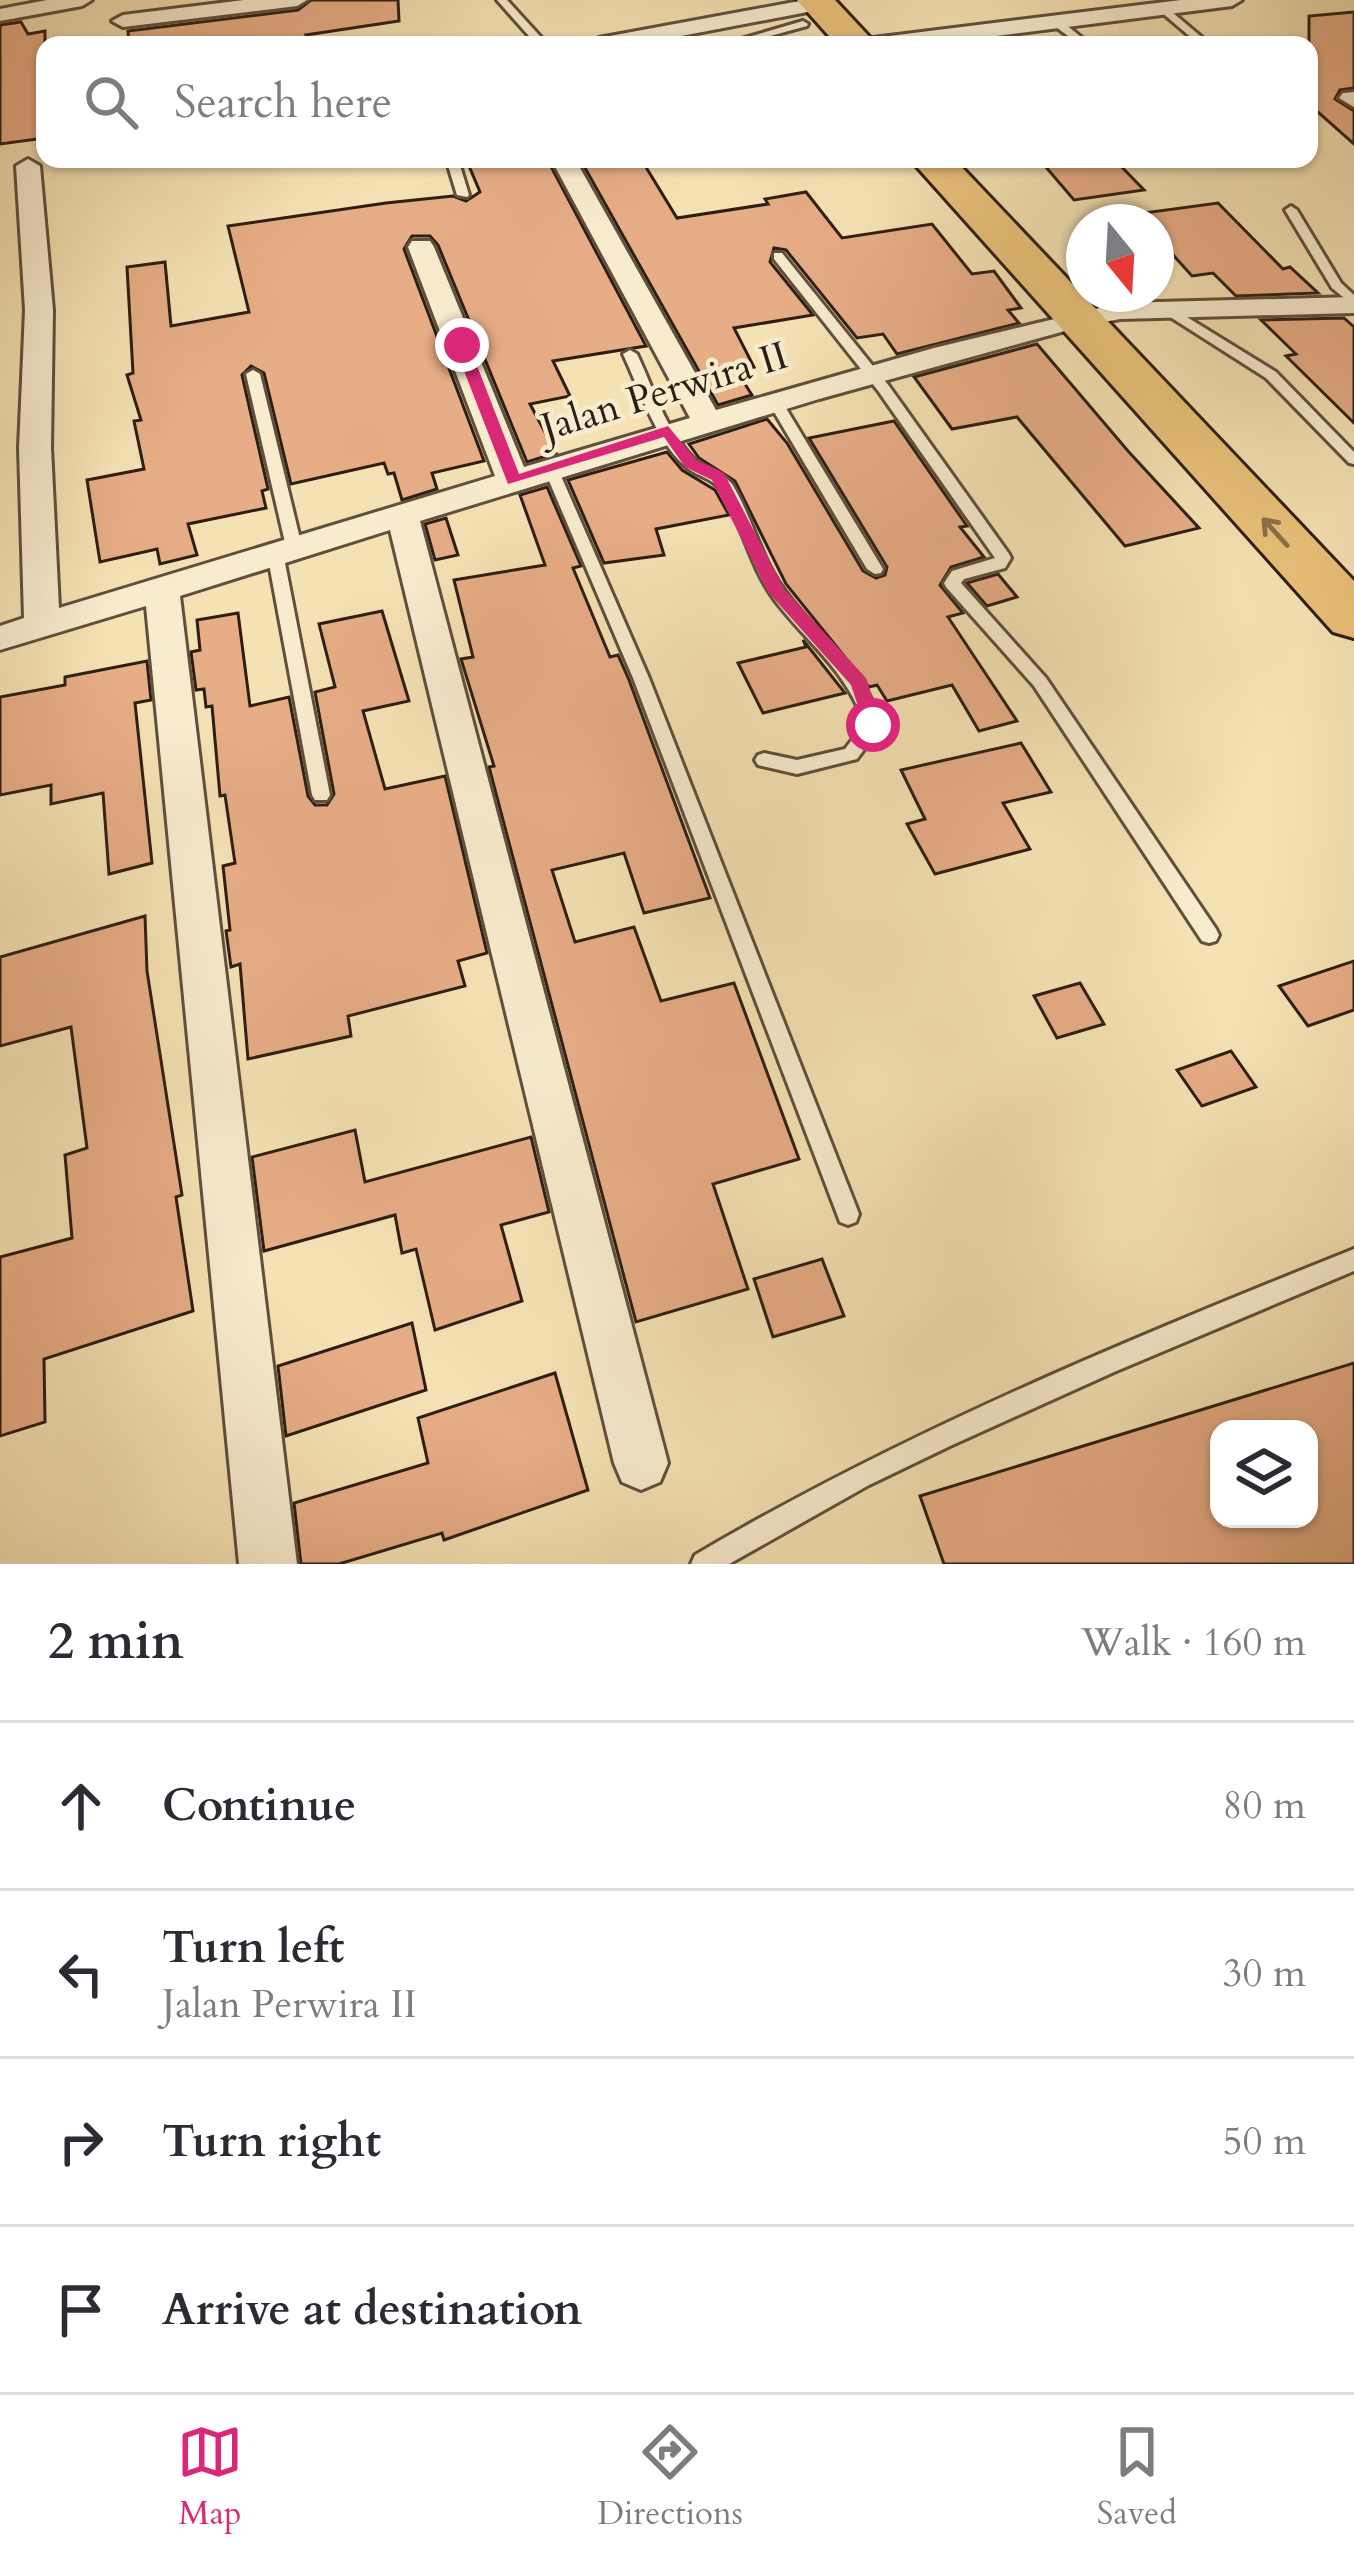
<!DOCTYPE html>
<html lang="en">
<head>
<meta charset="utf-8">
<style>
  :root { --surface:#fff; --page:#f7f7f7; --text:#2b2b33; --muted:#7c7c81; --line:#e1e1e2; --accent:#db2777 }
  body { margin:0; font-family:Cardo,serif; background:var(--page); color:var(--text) }
  .controls { position:absolute; right:36px; bottom:36px; display:grid; overflow:hidden; border-radius:24px; box-shadow:0 3px 9px #0004 }
  .controls button { width:108px; height:108px; display:grid; place-items:center; padding:0; border:0; border-bottom:3px solid var(--line); background:var(--surface); color:var(--text); font:60px sans-serif }
  .compass { position:absolute; left:1066px; top:204px; width:108px; height:108px; border-radius:50%; background:var(--surface); box-shadow:0 3px 9px #0004; rotate:162deg }
  .stop { position:absolute; width:36px; height:36px; margin:-27px; border:9px solid #db2777; border-radius:50%; background:#fff }
  .stop.end { background:#db2777; border-color:#fff; box-shadow:0 3px 12px #0008 }
  .list { margin:0; padding:0; list-style:none }
  h2 { display:flex; justify-content:space-between; align-items:center; height:156px; margin:0; padding:0 48px; font-size:51px }
  h2 small { font-size:39px; font-weight:400; color:var(--muted) }
  .list li { display:grid; grid-template-columns:78px 1fr auto; gap:36px; align-items:center; box-sizing:border-box; height:168px; padding:0 48px; border-top:3px solid var(--line) }
  .list b { display:block; font-size:45px; white-space:nowrap }
  .list p { margin:0; font-size:39px; white-space:nowrap; color:var(--muted) }
  .list em { font-size:39px; font-style:normal; color:var(--muted) }
  .icon { flex:none; width:66px; height:66px; fill:none; stroke:currentColor; stroke-width:2; stroke-linecap:round; stroke-linejoin:round }
  .map { position:relative; flex:none; width:1354px; height:1564px; overflow:hidden }
  .search { position:absolute; background:var(--surface); box-shadow:0 3px 9px #0004; left:36px; right:36px; top:36px; height:132px; display:flex; align-items:center; gap:30px; box-sizing:border-box; padding:0 42px; border-radius:24px; color:var(--muted); font-size:45px }
  .sheet { height:828px; background:var(--surface) }
  nav { display:flex; justify-content:space-around; align-items:center; box-sizing:border-box; height:168px; border-top:3px solid var(--line); background:var(--surface); font-size:33px; color:var(--muted) }
  nav a { display:grid; justify-items:center; gap:6px }
  nav .on { color:var(--accent) }
  .map>svg:first-child { display:block }
  .building { fill:#e7ad86; stroke:#2d1e14; stroke-width:3; fill-rule:evenodd }
  .lines { fill:none; stroke-linecap:round; stroke-linejoin:round }
  .lane-casing { stroke:#5f4f3c; stroke-width:6 }
  .street-casing { stroke:#5f4f3c; stroke-width:6 }
  .highway-casing { stroke:#2d1e14; stroke-width:6 }
  .lane { fill:#f8ecce; fill-rule:evenodd }
  .street { fill:#f8ecce; fill-rule:evenodd }
  .highway { fill:#eac17a; fill-rule:evenodd }
  .oneway { stroke:#8c7047 }
  .route { fill:#db2777 }
  .labels { text-anchor:middle; stroke-width:9; stroke-linejoin:round; paint-order:stroke }
  .street-label { font-size:39px; fill:#2d1e14; stroke:#f8ecce }
</style>
</head>
<body>
<div class="map">
<svg width="1354" height="1564" viewBox="0 0 1354 1564">
  <rect width="100%" height="100%" fill="#f5e2b4"/>
  <filter id="stains"><feTurbulence type="fractalNoise" baseFrequency=".00167" numOctaves="4"/><feColorMatrix values="0 0 0 0 .2 0 0 0 0 .09 0 0 0 0 .02 0 0 0 .5 -.17"/></filter>
  <radialGradient id="worn" r=".72"><stop offset=".6" stop-color="#630" stop-opacity="0"/><stop offset="1" stop-color="#630" stop-opacity=".3"/></radialGradient>
  <g class="building">
    <polygon points="311,0 398,0 399,21 306,35 312,45 129,45 128,31 298,10"/>
    <polygon points="1354,12 1354,88 1340,90 1335,99 1354,111 1354,144 1309,104 1309,16"/>
    <polygon points="21,22 28,34 45,31 45,138 0,144 0,25"/>
    <polygon points="466,159 547,159 646,346 553,361 570,396 530,404 556,453 527,462 438,245 430,236 412,236 404,249 484,461 432,473 437,489 402,500 394,473 388,474 384,463 291,484 264,373 251,366 242,375 268,489 262,491 266,508 188,524 197,555 160,564 157,549 100,562 87,480 144,469 134,421 141,420 127,375 133,373 127,267 165,262 171,326 249,312 228,226 386,203 453,196 466,201 480,192"/>
    <polygon points="580,159 641,159 677,218 768,204 765,199 806,192 842,238 932,224 972,274 994,271 1021,308 1008,310 1019,323 897,354 883,334 857,338 786,250 774,248 770,262 813,315 734,328 754,367 736,370 752,395 718,405"/>
    <polygon points="1039,159 1114,159 1144,190 1074,200"/>
    <polygon points="1218,203 1283,269 1290,267 1318,293 1236,296 1213,273 1192,276 1156,236 1156,222 1143,222 1136,214"/>
    <polygon points="1344,318 1354,327 1354,423 1286,356 1296,354 1261,320"/>
    <polygon points="1037,344 1128,451 1199,528 1125,546 1017,417 952,429 914,377"/>
    <polygon points="767,419 787,443 863,571 876,578 885,575 887,567 809,438 894,421 967,526 960,527 984,557 951,567 940,585 963,613 948,617 1017,721 979,731 952,685 887,701 877,685 869,687 786,584 735,481 699,458 689,444"/>
    <polygon points="667,452 682,470 715,490 729,515 656,529 664,555 604,563 568,480"/>
    <polygon points="547,487 581,566 573,568 610,657 618,655 629,680 710,898 644,913 624,853 552,870 575,942 634,927 661,1001 734,983 799,1159 713,1184 748,1289 636,1322 489,767 494,766 461,659 473,657 454,580 545,565 520,495"/>
    <polygon points="446,518 458,555 435,560 425,524"/>
    <polygon points="998,574 1017,597 987,606 967,583"/>
    <polygon points="382,611 409,701 363,711 385,789 445,776 487,953 458,961 465,986 348,1016 351,1036 248,1059 240,964 231,967 226,931 230,930 223,866 235,863 225,795 220,796 212,706 206,707 204,689 196,690 191,652 200,650 197,620 238,613 250,706 289,697 308,796 315,805 327,805 334,794 315,692 335,687 319,624"/>
    <polygon points="803,640 845,693 763,713 738,663 806,647"/>
    <polygon points="147,661 151,700 135,703 152,863 109,874 103,793 51,804 51,785 0,795 0,697 65,685 65,677"/>
    <polygon points="1021,743 1051,792 1003,803 1030,849 935,874 907,824 925,819 901,770"/>
    <polygon points="145,916 147,971 182,1195 176,1197 193,1311 44,1359 45,1422 0,1436 0,1257 72,1238 65,1155 87,1148 71,1027 0,1046 0,957"/>
    <polygon points="1354,961 1354,1010 1308,1026 1279,986"/>
    <polygon points="1080,983 1104,1024 1057,1038 1034,996"/>
    <polygon points="1231,1051 1256,1087 1202,1106 1177,1070"/>
    <polygon points="355,1130 365,1182 531,1137 549,1212 501,1225 522,1301 435,1330 416,1249 402,1253 395,1215 264,1251 252,1157"/>
    <polygon points="822,1259 844,1316 773,1337 754,1279"/>
    <polygon points="412,1323 426,1390 286,1436 278,1366"/>
    <path d="M1354,1363V1564H944L920,1496ZM1219,1429H1309V1519H1219Z"/>
    <polygon points="555,1373 588,1490 444,1540 442,1533 339,1564 301,1564 294,1503 428,1463 418,1418"/>
  </g>
  <g class="lines">
    <g class="lane-casing">
      <g id="lane">
        <polygon points="497,0 507,0 548,45 537,45"/>
        <polygon points="1160,7 1166,7 1211,45 1200,45 1160,11"/>
        <polygon points="1052,20 1060,20 1091,45 1080,45 1052,24"/>
        <polygon points="803,21 808,24 807,26 737,45 721,45"/>
        <polygon points="446,159 458,159 469,195 467,197 457,195"/>
        <polygon points="1291,206 1297,210 1341,283 1354,295 1354,306 1332,288 1285,210"/>
        <polygon points="774,253 782,253 889,386 1009,554 1011,558 1005,568 964,579 961,583 1046,678 1216,929 1219,935 1216,941 1209,943 1202,941 1034,686 946,587 944,583 952,571 995,558 879,392 774,259"/>
        <polygon points="1169,306 1276,372 1354,452 1354,464 1349,463 1266,378 1164,313 1164,307"/>
        <path d="M630,350L637,354C653,388 666,430 692,457C704,469 721,471 732,484C752,517 760,556 782,587C817,637 862,664 882,725L857,759L797,774L758,765L755,760L758,755L764,753L797,760L845,749L864,724C848,671 806,642 774,599C750,566 743,526 722,492C713,477 697,477 685,466C655,439 640,390 623,354Z"/>
        <polygon points="253,370 260,374 303,551 295,556 287,551 246,374"/>
        <polygon points="774,396 781,400 883,569 881,573 875,574 867,569 767,400"/>
        <polygon points="551,464 558,469 649,678 859,1214 856,1222 848,1225 840,1222 837,1214 633,678 544,469"/>
        <polygon points="276,553 284,558 330,795 327,800 315,800 312,795 268,558"/>
        <path d="M1354,1249V1271L1114,1372L950,1446L869,1485L729,1564H691L695,1555C904,1432 1129,1339 1354,1249Z"/>
      </g>
    </g>
    <g class="street-casing">
      <g id="street">
        <polygon points="47,0 92,0 82,6 0,21 0,9"/>
        <polygon points="244,0 307,0 297,6 123,27 112,21 123,15"/>
        <polygon points="805,0 829,4 818,10 634,45 588,45 599,38"/>
        <polygon points="1181,0 1242,0 1232,6 925,45 862,45 873,38"/>
        <polygon points="1354,92 1354,107 1339,98 1343,93"/>
        <polygon points="28,159 40,166 53,310 51,448 59,608 495,476 408,247 412,241 430,241 434,247 524,467 690,418 551,159 575,159 716,410 934,348 1120,303 1354,297 1354,313 1120,319 1083,326 819,399 420,521 668,1463 660,1482 641,1490 622,1482 614,1463 390,530 180,596 297,1564 239,1564 146,606 0,650 0,626 24,618 19,448 25,310 16,166"/>
      </g>
    </g>
    <g class="highway-casing">
      <g id="highway">
        <polygon points="797,0 835,0 877,45 837,45"/>
        <polygon points="910,159 954,159 1354,581 1354,638 1333,632"/>
      </g>
    </g>
    <use href="#lane" class="lane"/>
    <use href="#street" class="street"/>
    <use href="#highway" class="highway"/>
  </g>
  <defs><path id="oneway-shaft" d="M-6 0H5M1.5-3L5.5 0L1.5 3" fill="none" stroke-width="1.6" stroke-linecap="round" stroke-linejoin="round" transform="scale(3)"/></defs>
  <use class="oneway" href="#oneway-shaft" transform="translate(1275 532) rotate(-132)"/>
  <polygon class="route" points="462,341 469,345 519,474 668,426 696,460 724,473 784,589 866,678 882,725 880,730 866,730 851,685 768,592 712,480 685,467 664,437 508,484 454,345"/>
  <g class="labels">
    <g class="street-label">
      <text transform="translate(664 390) rotate(-17)" y="14">Jalan Perwira II</text>
    </g>
  </g>
  <rect width="100%" height="100%" filter="url(#stains)"/>
  <rect width="100%" height="100%" fill="url(#worn)"/>
</svg>
<div class="controls">
<button><svg class="icon" aria-label="layers" viewBox="0 0 24 24"><path d="M12 4l9 5-9 5-9-5zM3 14l9 5 9-5"/></svg></button>
</div>
<svg class="compass" viewBox="-18 -18 36 36"><path d="M0-13l5 13h-10z" fill="#e53935"/><path d="M0 13l5-13h-10z" fill="#7c7c81"/></svg>
<div class="stop" style="left:873px;top:725px"></div>
<div class="stop end" style="left:462px;top:345px"></div>
<div class="search"><svg class="icon" aria-label="search" viewBox="0 0 24 24"><circle cx="10" cy="10" r="6"/><path d="M15 15l6 6"/></svg>Search here</div>
</div>
<section class="sheet">
<h2>2 min<small>Walk · 160 m</small></h2>
<ul class="list">
<li><svg class="icon" aria-label="ahead" viewBox="0 0 24 24"><path d="M12 20V5M6 11l6-6 6 6"/></svg><div><b>Continue</b></div><em>80 m</em></li>
<li><svg class="icon" aria-label="left" viewBox="0 0 24 24"><path d="M17 20v-9H6M10 6l-5 5 5 5"/></svg><div><b>Turn left</b><p>Jalan Perwira II</p></div><em>30 m</em></li>
<li><svg class="icon" aria-label="right" viewBox="0 0 24 24"><path d="M7 20v-9h11M14 6l5 5-5 5"/></svg><div><b>Turn right</b></div><em>50 m</em></li>
<li><svg class="icon" aria-label="arrive" viewBox="0 0 24 24"><path d="M6 21V4h12l-3 4 3 4H6"/></svg><div><b>Arrive at destination</b></div></li>
</ul>
</section>
<nav>
<a class="on"><svg class="icon" aria-label="map" viewBox="0 0 24 24"><path d="M3 6l6-2 6 2 6-2v14l-6 2-6-2-6 2zM9 4v14M15 6v14"/></svg>Map</a>
<a><svg class="icon" aria-label="directions" viewBox="0 0 24 24"><path d="M12 3l9 9-9 9-9-9zM9 14v-3h6M13 9l2 2-2 2"/></svg>Directions</a>
<a><svg class="icon" aria-label="saved" viewBox="0 0 24 24"><path d="M7 4h10v16l-5-4-5 4z"/></svg>Saved</a>
</nav>
</body>
</html>
